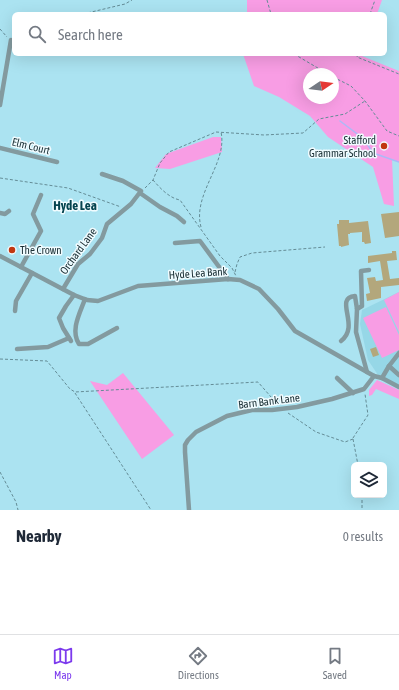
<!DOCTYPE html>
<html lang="en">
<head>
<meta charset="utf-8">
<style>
  :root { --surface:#fff; --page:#f6f6f7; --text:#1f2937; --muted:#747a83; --line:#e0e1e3; --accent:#7c3aed }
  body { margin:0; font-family:"Asap Condensed",sans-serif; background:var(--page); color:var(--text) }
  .controls { position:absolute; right:12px; bottom:12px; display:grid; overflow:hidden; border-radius:6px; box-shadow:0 4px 16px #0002 }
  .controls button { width:36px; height:36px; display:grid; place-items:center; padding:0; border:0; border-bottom:1px solid var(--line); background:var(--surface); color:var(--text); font:20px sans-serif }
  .compass { position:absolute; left:303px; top:68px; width:36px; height:36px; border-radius:50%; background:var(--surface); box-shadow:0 4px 16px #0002; rotate:77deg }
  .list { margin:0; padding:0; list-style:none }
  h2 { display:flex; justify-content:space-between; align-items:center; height:52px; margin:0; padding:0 16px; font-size:17px }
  h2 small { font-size:13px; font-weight:400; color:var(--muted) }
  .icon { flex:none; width:22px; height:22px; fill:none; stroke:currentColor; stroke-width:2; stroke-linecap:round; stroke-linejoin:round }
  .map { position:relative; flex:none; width:399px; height:510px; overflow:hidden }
  .search { position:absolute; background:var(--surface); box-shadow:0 4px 16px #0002; left:12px; right:12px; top:12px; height:44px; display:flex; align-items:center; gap:10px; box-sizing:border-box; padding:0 14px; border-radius:6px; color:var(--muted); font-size:15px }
  .sheet { height:124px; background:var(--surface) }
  nav { display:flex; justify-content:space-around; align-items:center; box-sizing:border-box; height:56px; border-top:1px solid var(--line); background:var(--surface); font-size:11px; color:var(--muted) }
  nav a { display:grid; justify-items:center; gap:2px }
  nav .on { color:var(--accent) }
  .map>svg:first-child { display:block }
  .built { fill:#96d7e7 }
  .green { fill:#f89de4; fill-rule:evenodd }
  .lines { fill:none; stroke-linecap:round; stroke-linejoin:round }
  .stream { stroke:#acb9f7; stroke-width:1.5 }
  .building { fill:#b3a77c }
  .path { stroke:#648c96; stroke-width:1; stroke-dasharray:3 2; stroke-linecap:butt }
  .minor { stroke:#839a9f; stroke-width:4.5 }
  .poi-dot { fill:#c13711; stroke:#f1fcff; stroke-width:1.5 }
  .labels { text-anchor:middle; stroke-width:3; stroke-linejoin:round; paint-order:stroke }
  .poi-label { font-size:11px; fill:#192f35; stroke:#f1fcff; text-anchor:end }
  .street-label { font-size:11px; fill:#192f35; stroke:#f1fcff }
  .quarter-label { font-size:13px; font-weight:bold; fill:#054450; stroke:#f1fcff }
</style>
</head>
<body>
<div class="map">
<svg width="399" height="510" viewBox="0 0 399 510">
  <rect width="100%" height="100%" fill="#abe3f1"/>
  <polygon class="built" points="399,292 399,385 378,375 368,360 360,324 362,310"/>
  <g class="green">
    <polygon points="247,0 382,0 377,14 247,14"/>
    <path d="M243,54H362V56L399,71V162L392,159L394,206L384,204L373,167L328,137L310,116L279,97L254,86ZM309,74H333V98H309Z"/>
    <polygon points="213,137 221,137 222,152 170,169 155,168 166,154"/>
    <polygon points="399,292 399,332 384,300"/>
    <polygon points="386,307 399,335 399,350 382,358 363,318"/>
    <polygon points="123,373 174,435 142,459 90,381 107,385"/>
    <polygon points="377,380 399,390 399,399 376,389 372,395 369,396 369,390"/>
  </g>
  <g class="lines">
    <polyline class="stream" points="340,121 364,139 373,153 399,162"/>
  </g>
  <g class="building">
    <polygon points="399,212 399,236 385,238 381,214"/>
    <polygon points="339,220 349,220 349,223 368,221 371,243 365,244 364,242 362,242 362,232 350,233 350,234 348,234 349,245 341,247 341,246 339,246 337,224 339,224"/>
    <polygon points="392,251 396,251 397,260 387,261 390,279 399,278 399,285 381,287 381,298 367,301 366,294 370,293 367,278 375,277 376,281 383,280 380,261 368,263 368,256 392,253"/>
    <polygon points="376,347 379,355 373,357 370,349"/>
  </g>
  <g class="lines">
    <g class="path">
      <polyline points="267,0 271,14"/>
      <polyline points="83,14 125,4 132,0"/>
      <polyline points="370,14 375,0"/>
      <polyline points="0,29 7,37"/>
      <polyline points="294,54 328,74"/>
      <polyline points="358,54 357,57 399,74"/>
      <polyline points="333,77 351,86 365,101 387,131 399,136"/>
      <polyline points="0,178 68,188 121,207"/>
      <path d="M153,180C160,188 169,198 180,200L220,256L232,268L236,276"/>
      <polyline points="145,188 153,180 160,163 169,152 216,132 264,135 303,133 319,119 345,114 365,101"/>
      <path d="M201,227C192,194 228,163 221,132"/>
      <polyline points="235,272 237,264 240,257 252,253 325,247"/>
      <polyline points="0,359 47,361 70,389 75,392 258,382 278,405"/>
      <polyline points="75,393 151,510"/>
      <polyline points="288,413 316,432 345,442 353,439"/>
      <polyline points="353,438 368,415 365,394"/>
      <polyline points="353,439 358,465"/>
      <polyline points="0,472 16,502 18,510"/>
      <polyline points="362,495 362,510"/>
    </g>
    <g class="minor">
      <polyline points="0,105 11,40"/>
      <polyline points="0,148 57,162"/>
      <polyline points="140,193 160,207 177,216 184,222"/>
      <polyline points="0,213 5,214 9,211"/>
      <polyline points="175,243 200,241 228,279"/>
      <polyline points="0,256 74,295 87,300 98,301 138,286 228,279 240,280 259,289 278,309 295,331 374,376 382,378 399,387"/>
      <polyline points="21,267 41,231 33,214 41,195"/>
      <polyline points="63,289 78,264 90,254 102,238 107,224 131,204 141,191 123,181 102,174"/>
      <path d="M85,299C80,313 70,330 79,344H88L117,328"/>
      <polyline points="357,309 362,306 361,271 369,270"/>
      <polyline points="15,311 16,301 32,273"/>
      <polyline points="71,341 63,328 59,318 66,306 74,295"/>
      <path d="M341,341C361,326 333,298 355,296L357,309L356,332L367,372"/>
      <polyline points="17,349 48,347 69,338"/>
      <polyline points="389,366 399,375"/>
      <polyline points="337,378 353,393"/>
      <polyline points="382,378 389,366 399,353"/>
      <polyline points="189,510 185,452 185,445 188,440 196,432 227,416 252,410 272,410 297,407 332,399 364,389 374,376"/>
    </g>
  </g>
  <g class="poi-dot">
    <circle cx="384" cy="146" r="4"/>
    <circle cx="12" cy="250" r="4"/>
  </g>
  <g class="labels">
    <g class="poi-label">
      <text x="376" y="144">Stafford<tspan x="376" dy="13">Grammar School</tspan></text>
      <text x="20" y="254" text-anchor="start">The Crown</text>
    </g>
    <g class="street-label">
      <text transform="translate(31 146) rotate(14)" y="4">Elm Court</text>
      <text transform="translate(78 251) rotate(-54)" y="4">Orchard Lane</text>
      <text transform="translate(198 273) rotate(-4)" y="4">Hyde Lea Bank</text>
      <text transform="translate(269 401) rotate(-7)" y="4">Barn Bank Lane</text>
    </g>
    <g class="quarter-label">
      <text x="75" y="210">Hyde Lea</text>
    </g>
  </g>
</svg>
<div class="controls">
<button><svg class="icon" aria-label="layers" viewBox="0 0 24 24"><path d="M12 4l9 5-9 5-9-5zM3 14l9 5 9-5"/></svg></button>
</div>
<svg class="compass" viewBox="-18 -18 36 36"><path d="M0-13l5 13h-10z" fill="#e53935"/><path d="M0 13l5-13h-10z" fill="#747a83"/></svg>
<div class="search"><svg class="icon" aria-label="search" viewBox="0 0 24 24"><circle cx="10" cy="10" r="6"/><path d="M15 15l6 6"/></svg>Search here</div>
</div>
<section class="sheet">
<h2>Nearby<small>0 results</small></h2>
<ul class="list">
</ul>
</section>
<nav>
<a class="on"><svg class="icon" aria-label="map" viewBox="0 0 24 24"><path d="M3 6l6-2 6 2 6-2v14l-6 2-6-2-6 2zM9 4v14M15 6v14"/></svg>Map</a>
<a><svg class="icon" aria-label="directions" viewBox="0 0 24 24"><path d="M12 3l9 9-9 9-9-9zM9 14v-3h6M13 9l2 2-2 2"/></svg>Directions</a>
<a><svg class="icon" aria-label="saved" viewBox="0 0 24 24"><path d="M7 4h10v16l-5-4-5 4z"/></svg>Saved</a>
</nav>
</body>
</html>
